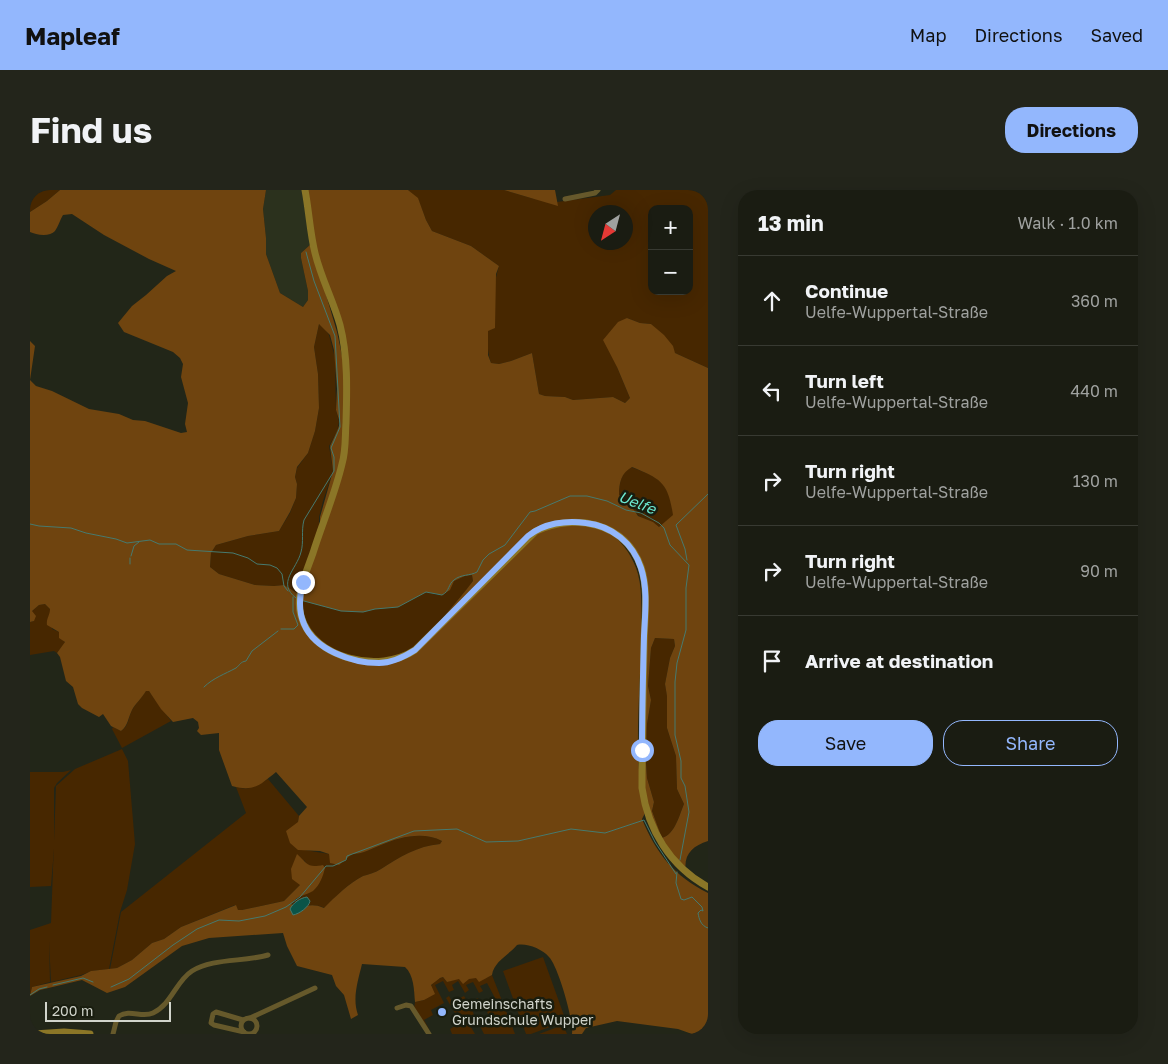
<!DOCTYPE html>
<html lang="en">
<head>
<meta charset="utf-8">
<style>
  :root { --surface:#1a1c12; --page:#23251b; --text:#f1f3f6; --muted:#9fa19f; --line:#383a32; --accent:#93b7fd }
  body { margin:0; font-family:"Golos Text",sans-serif; background:var(--page); color:var(--text) }
  .controls { position:absolute; right:15px; top:15px; display:grid; overflow:hidden; border-radius:10px; box-shadow:0 5px 20px #0002 }
  .controls button { width:45px; height:45px; display:grid; place-items:center; padding:0; border:0; border-bottom:1px solid var(--line); background:var(--surface); color:var(--text); font:25px sans-serif }
  .compass { position:absolute; left:558px; top:15px; width:45px; height:45px; border-radius:50%; background:var(--surface); box-shadow:0 5px 20px #0002; rotate:216deg }
  .scale { position:absolute; left:15px; bottom:12px; width:126px; box-sizing:border-box; padding-left:5px; border:2px solid #d1d4cb; border-top:0; font-size:14px; line-height:18px; white-space:nowrap; color:#d1d4cb; -webkit-text-stroke:4px #191d0f; paint-order:stroke }
  .stop { position:absolute; width:15px; height:15px; margin:-11px; border:4px solid #93b7fd; border-radius:50%; background:#fff }
  .stop.end { background:#93b7fd; border-color:#fff; box-shadow:0 1px 5px #0008 }
  .list { margin:0; padding:0; list-style:none }
  h2 { display:flex; justify-content:space-between; align-items:center; height:65px; margin:0; padding:0 20px; font-size:21px }
  h2 small { font-size:16px; font-weight:400; color:var(--muted) }
  .list li { display:grid; grid-template-columns:32px 1fr auto; gap:15px; align-items:center; box-sizing:border-box; height:90px; padding:0 20px; border-top:1px solid var(--line) }
  .list b { display:block; font-size:19px; white-space:nowrap }
  .list p { margin:0; font-size:16px; white-space:nowrap; color:var(--muted) }
  .list em { font-size:16px; font-style:normal; color:var(--muted) }
  .actions { display:flex; gap:10px; padding:15px 20px }
  .actions a { flex:1; padding:11px 0; border:1px solid var(--accent); border-radius:20px; text-align:center; font-size:18px; color:var(--accent) }
  .actions .main { background:var(--accent); color:#111 }
  .icon { flex:none; width:28px; height:28px; fill:none; stroke:currentColor; stroke-width:2; stroke-linecap:round; stroke-linejoin:round }
  .map { position:relative; flex:none; width:678px; height:844px; overflow:hidden; border-radius:20px }
  header { display:flex; align-items:center; gap:30px; box-sizing:border-box; height:70px; padding:0 25px; background:var(--accent); color:#111 }
  header strong { font-size:24px }
  nav { display:flex; gap:28px; margin-inline-start:auto; font-size:18px }
  .intro { display:flex; align-items:center; justify-content:space-between; box-sizing:border-box; height:120px; padding:0 30px }
  h1 { margin:0; font-size:35px }
  .button { padding:12px 22px; border-radius:20px; background:var(--accent); color:#111; font-size:18px; font-weight:700 }
  main { display:flex; gap:30px; padding:0 30px }
  aside { flex:1; background:var(--surface); border-radius:20px; box-shadow:0 5px 20px #0002 }
  .map>svg:first-child { display:block }
  .built { fill:#2b311d }
  .green { fill:#472700; fill-rule:evenodd }
  .forest { fill:#6f440f; fill-rule:evenodd }
  .water { fill:#0a5448; stroke:#467a6f }
  .lines { fill:none; stroke-linecap:round; stroke-linejoin:round }
  .stream { stroke:#467a6f; stroke-width:1 }
  .street { stroke:#66592b; stroke-width:5 }
  .secondary { stroke:#8b7627; stroke-width:7 }
  .route { stroke:#93b7fd; stroke-width:6 }
  .poi-dot { fill:#93b7fd; stroke:#191d0f; stroke-width:2 }
  .labels { text-anchor:middle; stroke-width:5; stroke-linejoin:round; paint-order:stroke }
  .poi-label { font-size:14px; fill:#d1d4cb; stroke:#191d0f; text-anchor:start }
  .water-label { font-size:15px; font-style:italic; fill:#6ce8d0; stroke:#191d0f }
</style>
</head>
<body>
<header>
<strong>Mapleaf</strong>
<nav><a>Map</a><a>Directions</a><a>Saved</a></nav>
</header>
<div class="intro"><h1>Find us</h1><a class="button">Directions</a></div>
<main>
<div class="map">
<svg width="678" height="844" viewBox="0 0 678 844">
  <rect width="100%" height="100%" fill="#222618"/>
  <polygon class="built" points="236,0 273,0 281,54 271,63 271,68 278,101 278,110 273,117 250,103 236,64 236,48 233,19"/>
  <g class="green">
    <polygon points="0,0 30,0 17,11 0,22"/>
    <path d="M378,0H474L501,8L527,12L580,5L586,0H678V178L645,163L621,134L610,133L597,128L587,177L600,208L595,213L583,207L543,210L535,207L515,206L509,204L502,163L481,171L469,174L461,173C452,149 462,101 469,76L441,56L402,41L396,30L388,9ZM622,19H659V101H622ZM566,22H596V52H566Z"/>
    <polygon points="289,134 293,136 299,145 305,168 306,220 309,232 307,241 299,256 303,281 293,311 289,327 289,340 269,405 254,395 244,396 225,395 189,384 180,377 181,363 186,355 218,346 249,341 260,323 266,308 267,294 265,287 267,278 278,263 285,241 289,218 288,184 284,157"/>
    <path d="M601,277C631,288 638,292 644,325L629,337C622,331 612,330 607,324C600,317 597,311 589,305C589,293 591,283 601,277Z"/>
    <polygon points="442,385 443,391 439,397 402,440 382,460 355,471 313,465 283,447 270,414 274,411 333,422 345,419 368,417 396,402 407,405 419,400 423,391 435,386"/>
    <polygon points="15,414 20,419 22,439 29,442 35,453 27,463 24,461 0,465 0,432 4,431 2,421 9,415"/>
    <path d="M625,448L644,449L645,456L640,468L635,494L637,505V538L646,566L647,599L654,614C649,626 645,644 632,648L622,621L624,612L617,588L616,572L617,534L621,510L618,496L621,458Z"/>
    <path d="M116,501H119L141,531L92,558L82,539L83,537L91,541C99,536 98,528 102,520C105,515 112,507 116,501Z"/>
    <polygon points="92,559 98,571 105,654 97,700 90,722 79,779 62,781 51,785 21,792 19,751 20,792 2,797 0,806 0,740 21,733 26,596 45,579"/>
    <polygon points="41,580 27,593 24,598 24,659 21,696 0,697 0,582 33,582"/>
    <path d="M238,589L269,626L268,632L275,660L299,664L301,673L309,674L322,664C333,664 341,659 351,655C371,647 393,641 412,651L410,654C388,656 370,667 351,679C345,683 339,684 333,686C319,693 305,707 295,718C284,714 279,715 268,718L261,714L273,704L282,701L293,675C284,677 279,679 274,670L270,695L254,711L212,720H208L205,715L151,737L134,749L122,753L102,770L87,778L80,779L91,722L216,623L206,597C219,601 228,595 238,589Z"/>
    <polygon points="513,767 536,831 501,844 496,844 473,781"/>
    <path d="M462,785L485,844H454L449,834L453,832L456,837L463,833L457,822L465,814L463,809L465,808L457,793L450,796L453,801L449,803L443,792L436,795L439,800L435,803L428,791L422,795L424,800L419,802L413,791L405,795L414,813L401,820L403,825L394,830L400,841L384,819L385,812L394,810C398,800 402,790 413,787L417,792L429,788H456Z"/>
    <polygon points="419,806 424,815 431,812 430,808 434,806 441,817 448,813 446,809 448,808 451,814 442,819 445,828 438,832 445,844 422,844 420,839 428,834 429,836 432,834 430,830 432,828 428,822 425,823 416,808"/>
    <polygon points="533,835 537,844 509,844"/>
  </g>
  <g class="forest">
    <path d="M30,0H236L233,19L236,48V64L250,103L273,117L278,110V101L271,68V63L281,54L307,142L314,175L316,208L312,270L292,333L290,332V327L303,281L300,256L307,241L310,233L306,220L307,199L304,160L300,145L289,134L284,157L288,184L289,218L285,241L278,263L267,277L265,287L267,294L266,308L260,322L249,341L218,346L186,355L181,363L180,377L189,384L225,395L244,396L254,395L270,405L274,388L313,271L316,208L312,147L309,134L285,61L275,0H378L388,8L396,30L402,41L441,56L469,76L466,84L465,138L458,141V165L461,173L469,174L481,171L502,163L509,204L515,206L535,207L543,210L583,207L595,213L600,208L587,177L573,150L588,132L597,128L610,133L621,134L634,145L643,156L645,163L678,178V651C662,656 653,665 656,682C637,666 622,643 615,618C609,593 612,564 612,538C613,495 615,451 614,408C614,397 614,387 611,377C598,339 551,321 515,337C521,337 527,334 533,334C549,331 567,336 581,344C594,353 604,369 608,384C613,403 611,425 611,445C611,503 602,565 615,623L612,629C626,663 644,686 678,703V844H662L648,839L587,831L556,838L552,844H542C544,831 528,776 519,767C512,759 497,753 487,755C479,765 464,771 462,785L449,792L446,788L439,789L433,794L429,789L417,792L413,787L410,788L401,795L405,804L394,810L385,812C384,800 384,785 375,777L332,774C328,791 322,808 328,825L321,829L314,805L306,796L302,785L267,776L257,756L253,743L179,748L152,756L95,797L77,803L52,790L10,800L0,806L2,797L51,786L61,781L87,778L102,770L122,753L134,749L151,737L206,715L208,720H212L254,711L270,695L262,689L261,679L267,664C278,674 277,678 293,675L295,678C293,686 290,695 283,701C275,706 269,704 261,714L268,718C279,715 284,714 294,718C305,707 319,693 333,686C339,684 345,683 351,679C370,667 387,656 410,654L412,651C393,641 370,647 351,655C341,659 333,664 322,664L309,675L300,673L299,664L290,661L268,660L260,653L256,641L268,632L269,626L277,617L246,582C230,595 224,602 202,596L189,560V543L171,545L167,541L169,538L168,532L163,528L143,532L131,519L119,501H116C112,508 105,514 102,520C98,528 98,536 91,541L81,536L73,524L69,527L52,518L48,514L43,497L36,491L30,467L27,463L35,452L29,448V442L17,435C16,429 20,425 20,419L15,414L9,415L2,421L6,426L4,431L0,432V151L5,156L0,190L6,196L22,201L59,219L89,224L103,230L115,231L151,243L157,242L155,234L158,213L151,187L153,174L150,168L143,162L94,142L88,133L102,116L116,105L137,86L146,81L119,69L74,45L42,24L33,25C30,30 28,37 25,41C20,47 6,45 0,42V22L17,11ZM602,277C631,289 638,292 643,325L629,337L623,332L608,326L598,311L589,305C589,293 591,283 602,277ZM481,364L405,443L386,460ZM442,385L443,391C435,402 425,413 416,424C382,465 360,486 305,461C284,451 272,437 270,414L274,411L311,421L333,422L345,419L368,417L396,402L412,405L420,400L424,391L435,386ZM271,426C274,433 277,440 282,446C298,464 330,475 353,472C363,471 371,467 379,465C346,486 278,469 271,426ZM625,448L644,449L645,456L640,468L635,494L637,506V538L646,566L647,599L654,614C649,626 645,644 632,648L622,621L624,612L617,588L616,572L617,534L621,510L618,496L621,458Z"/>
    <polygon points="474,0 525,0 528,16"/>
  </g>
  <path class="water" d="M277,707L280,711C279,717 269,724 263,725L260,719C263,713 270,708 277,707Z"/>
  <g class="lines">
    <g class="stream">
      <polyline points="0,334 9,336 41,338 56,343 86,349 97,353 120,350 129,354 146,354 157,360 203,363 218,368 227,374 240,375 247,378 252,384 254,396 258,401"/>
      <polyline points="101,366 104,356 109,352"/>
      <polyline points="657,370 655,359 646,335 678,304"/>
      <polyline points="100,374 100,368"/>
      <path d="M266,408C246,393 267,379 271,362C274,352 271,341 274,330L304,281V267L301,258L310,237L305,146L284,91L276,62"/>
      <path d="M274,411L311,421L333,422L345,419L368,417L396,402L412,405C420,401 418,394 424,390C431,384 440,386 447,382L453,370L459,364L475,355L500,322L505,321L540,306H557L577,311L596,320L611,323L629,333L634,338L640,355L659,375L656,398V440L647,473L645,492V545L651,571V588L655,596L659,622L650,670"/>
      <polyline points="251,439 264,439 268,435 263,422 263,407"/>
      <path d="M174,497C183,488 195,484 206,478C210,475 210,472 216,471L222,461L248,441"/>
      <path d="M647,682L646,693L651,709L654,710L662,707L672,717L673,721L671,720L668,723C669,729 671,736 678,738"/>
      <polyline points="23,795 53,788 63,792"/>
      <polyline points="81,797 99,789 143,755 167,739 189,730 209,731 235,726 256,717 270,707 296,676 303,676 316,670 317,666 384,641 427,639 456,652 488,651 541,639 575,643 614,630 625,652 646,684"/>
      <polyline points="0,805 9,799 17,797"/>
    </g>
    <g class="street">
      <polyline points="535,9 565,3 568,0"/>
      <polyline points="367,818 376,815 381,816 399,844"/>
      <polyline points="220,828 285,798"/>
      <circle cx="219" cy="836" r="8"/>
      <polyline points="213,830 186,822 183,824 181,833 184,835 214,842"/>
      <path d="M83,844L86,832L89,826C100,819 112,828 123,823C141,815 146,791 162,781C182,768 215,772 238,765"/>
    </g>
    <g class="secondary">
      <path d="M275,0C279,21 280,43 285,63C291,88 303,110 310,135C318,166 317,200 316,233C315,246 316,261 312,274C305,304 292,334 283,363C276,383 265,405 271,426C283,469 350,484 385,460L506,341C545,323 595,332 611,377C619,401 614,431 614,457C613,504 612,551 612,598C618,640 640,676 678,697"/>
      <polyline points="4,844 34,842 60,844"/>
    </g>
  </g>
  <g class="lines">
    <path class="route" d="M273,392C269,407 268,420 274,434C285,460 322,473 349,473C362,473 374,467 385,460L498,346C514,333 536,330 556,333C582,336 603,353 611,378C618,399 615,424 614,446C613,484 612,522 612,560"/>
  </g>
  <circle class="poi-dot" cx="412" cy="822" r="5"/>
  <g class="labels">
    <g class="poi-label">
      <text x="422" y="819">Gemeinschafts<tspan x="422" dy="16">Grundschule Wupper</tspan></text>
    </g>
    <g class="water-label">
      <text transform="translate(607 313) rotate(21)" y="5">Uelfe</text>
    </g>
  </g>
</svg>
<div class="controls">
<button>+</button>
<button>−</button>
</div>
<svg class="compass" viewBox="-18 -18 36 36"><path d="M0-13l5 13h-10z" fill="#e53935"/><path d="M0 13l5-13h-10z" fill="#9fa19f"/></svg>
<div class="scale">200 m</div>
<div class="stop" style="left:612px;top:560px"></div>
<div class="stop end" style="left:273px;top:392px"></div>
</div>
<aside>
<h2>13 min<small>Walk · 1.0 km</small></h2>
<ul class="list">
<li><svg class="icon" aria-label="ahead" viewBox="0 0 24 24"><path d="M12 20V5M6 11l6-6 6 6"/></svg><div><b>Continue</b><p>Uelfe-Wuppertal-Straße</p></div><em>360 m</em></li>
<li><svg class="icon" aria-label="left" viewBox="0 0 24 24"><path d="M17 20v-9H6M10 6l-5 5 5 5"/></svg><div><b>Turn left</b><p>Uelfe-Wuppertal-Straße</p></div><em>440 m</em></li>
<li><svg class="icon" aria-label="right" viewBox="0 0 24 24"><path d="M7 20v-9h11M14 6l5 5-5 5"/></svg><div><b>Turn right</b><p>Uelfe-Wuppertal-Straße</p></div><em>130 m</em></li>
<li><svg class="icon" aria-label="right" viewBox="0 0 24 24"><path d="M7 20v-9h11M14 6l5 5-5 5"/></svg><div><b>Turn right</b><p>Uelfe-Wuppertal-Straße</p></div><em>90 m</em></li>
<li><svg class="icon" aria-label="arrive" viewBox="0 0 24 24"><path d="M6 21V4h12l-3 4 3 4H6"/></svg><div><b>Arrive at destination</b></div></li>
</ul>
<div class="actions"><a class="main">Save</a><a>Share</a></div>
</aside>
</main>
</body>
</html>
